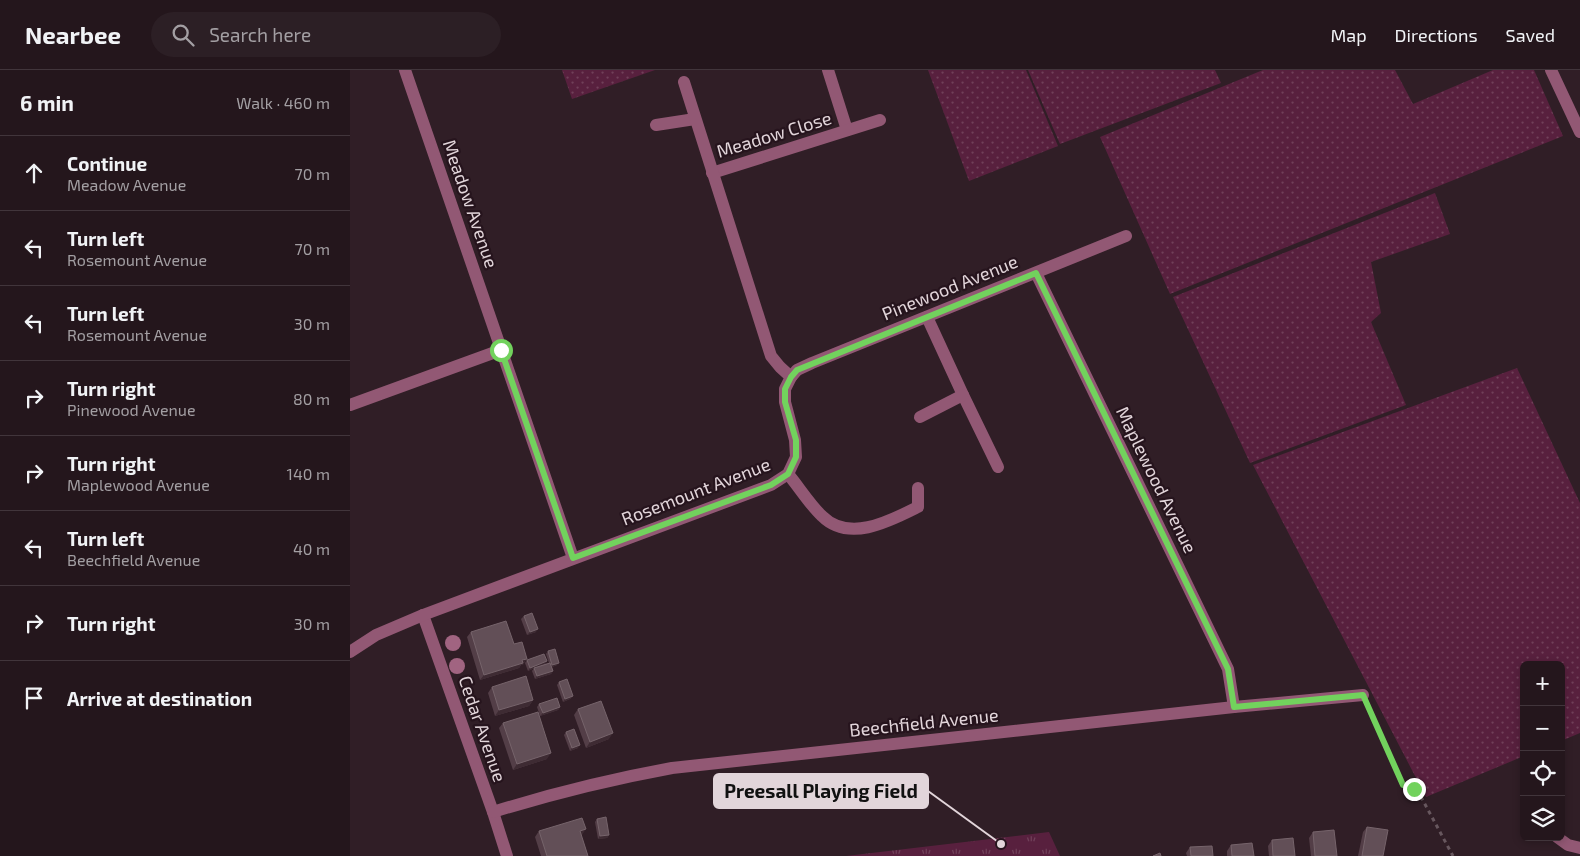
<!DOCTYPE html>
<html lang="en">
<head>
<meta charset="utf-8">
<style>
  :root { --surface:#24161c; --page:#2c1f25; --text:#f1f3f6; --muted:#a39fa3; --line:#41353b }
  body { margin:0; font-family:"Exo 2",sans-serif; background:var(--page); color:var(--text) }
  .controls { position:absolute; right:15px; bottom:15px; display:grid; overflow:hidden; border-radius:8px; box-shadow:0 2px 8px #0003 }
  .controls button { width:45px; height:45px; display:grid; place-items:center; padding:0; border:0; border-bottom:1px solid var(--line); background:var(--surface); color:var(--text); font:25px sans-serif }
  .stop { position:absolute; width:15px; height:15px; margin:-11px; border:4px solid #72d25d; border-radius:50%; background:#fff }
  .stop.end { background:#72d25d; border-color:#fff; box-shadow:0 1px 5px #0008 }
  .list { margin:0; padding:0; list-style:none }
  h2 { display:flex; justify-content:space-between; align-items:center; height:65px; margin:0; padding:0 20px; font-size:21px }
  h2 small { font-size:16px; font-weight:400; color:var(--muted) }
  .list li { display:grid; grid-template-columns:32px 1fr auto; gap:15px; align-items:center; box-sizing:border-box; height:75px; padding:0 20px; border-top:1px solid var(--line) }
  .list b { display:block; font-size:19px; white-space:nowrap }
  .list p { margin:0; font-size:16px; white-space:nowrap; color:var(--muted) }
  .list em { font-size:16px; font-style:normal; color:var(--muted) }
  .icon { flex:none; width:28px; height:28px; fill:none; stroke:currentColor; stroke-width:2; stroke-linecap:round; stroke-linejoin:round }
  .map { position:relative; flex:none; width:1230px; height:786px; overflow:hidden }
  header { display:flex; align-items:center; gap:30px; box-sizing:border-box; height:70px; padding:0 25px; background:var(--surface); border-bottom:1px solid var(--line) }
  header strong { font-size:24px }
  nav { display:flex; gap:28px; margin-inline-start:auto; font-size:18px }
  .search { width:350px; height:45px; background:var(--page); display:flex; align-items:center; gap:12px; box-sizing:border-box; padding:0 18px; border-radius:28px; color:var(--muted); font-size:19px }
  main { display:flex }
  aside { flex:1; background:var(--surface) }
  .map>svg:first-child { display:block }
  .grass { fill:url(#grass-dots) }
  .park { fill:url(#park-tufts) }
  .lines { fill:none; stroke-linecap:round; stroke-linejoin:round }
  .path { stroke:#67575e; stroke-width:3; stroke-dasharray:4 4; stroke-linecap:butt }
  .minor { stroke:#925874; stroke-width:12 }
  .tree { fill:#a16481 }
  .wall { fill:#533e47 }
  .shaded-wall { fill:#3e2b33 }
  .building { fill:#624f57; stroke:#76646b }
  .route { stroke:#72d25d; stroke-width:6 }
  .labels { text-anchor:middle; stroke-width:4.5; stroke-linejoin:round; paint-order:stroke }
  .street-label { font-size:18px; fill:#e2d5da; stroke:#26141d }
  .leader { fill:none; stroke:#e2d5da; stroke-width:2 }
  .callout-dot { fill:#e2d5da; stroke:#26141d; stroke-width:2 }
  .callout { fill:#e2d5da; stroke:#e2d5da; stroke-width:2 }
  .callout-label { font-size:19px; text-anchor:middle; font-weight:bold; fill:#111 }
</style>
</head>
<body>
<header>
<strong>Nearbee</strong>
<div class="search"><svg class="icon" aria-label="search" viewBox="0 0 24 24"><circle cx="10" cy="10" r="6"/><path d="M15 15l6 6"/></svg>Search here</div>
<nav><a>Map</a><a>Directions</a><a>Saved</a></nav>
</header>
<main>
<aside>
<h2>6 min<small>Walk · 460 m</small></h2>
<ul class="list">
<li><svg class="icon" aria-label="ahead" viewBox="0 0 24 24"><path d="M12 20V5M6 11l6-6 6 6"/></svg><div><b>Continue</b><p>Meadow Avenue</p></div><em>70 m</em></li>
<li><svg class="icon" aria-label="left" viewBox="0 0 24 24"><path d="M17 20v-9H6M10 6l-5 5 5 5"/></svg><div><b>Turn left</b><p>Rosemount Avenue</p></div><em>70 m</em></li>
<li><svg class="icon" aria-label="left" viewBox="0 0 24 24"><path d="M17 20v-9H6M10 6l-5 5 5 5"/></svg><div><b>Turn left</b><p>Rosemount Avenue</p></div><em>30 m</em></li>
<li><svg class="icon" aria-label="right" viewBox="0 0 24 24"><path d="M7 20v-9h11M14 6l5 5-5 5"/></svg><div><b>Turn right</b><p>Pinewood Avenue</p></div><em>80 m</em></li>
<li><svg class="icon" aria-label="right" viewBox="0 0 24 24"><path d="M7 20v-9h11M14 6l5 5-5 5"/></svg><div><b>Turn right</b><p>Maplewood Avenue</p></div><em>140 m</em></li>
<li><svg class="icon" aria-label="left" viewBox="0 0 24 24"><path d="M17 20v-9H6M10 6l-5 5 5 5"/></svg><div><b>Turn left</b><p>Beechfield Avenue</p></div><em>40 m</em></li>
<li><svg class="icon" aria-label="right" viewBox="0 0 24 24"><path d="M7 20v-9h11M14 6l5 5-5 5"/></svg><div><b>Turn right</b></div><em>30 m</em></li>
<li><svg class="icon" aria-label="arrive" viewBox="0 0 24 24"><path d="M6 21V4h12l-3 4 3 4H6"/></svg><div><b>Arrive at destination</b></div></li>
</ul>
</aside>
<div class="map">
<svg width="1230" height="786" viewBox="0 0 1230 786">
  <defs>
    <pattern id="grass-dots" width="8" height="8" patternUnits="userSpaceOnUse" patternTransform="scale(1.25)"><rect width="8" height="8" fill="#58203e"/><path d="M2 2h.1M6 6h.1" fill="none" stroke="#704059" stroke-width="1.8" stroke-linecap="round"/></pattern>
    <pattern id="park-tufts" width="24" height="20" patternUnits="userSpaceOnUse" patternTransform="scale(1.25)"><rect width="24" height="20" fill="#58203e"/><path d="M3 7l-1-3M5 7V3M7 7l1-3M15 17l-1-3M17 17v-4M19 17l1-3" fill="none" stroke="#704059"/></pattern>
  </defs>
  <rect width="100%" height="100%" fill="#301e26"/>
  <g class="grass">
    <polygon points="212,0 305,0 222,29"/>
    <polygon points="578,0 676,0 708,76 619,111"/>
    <polygon points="678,0 865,0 871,13 710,74"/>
    <polygon points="913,0 1045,0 1063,34 1143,0 1184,0 1213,66 820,224 750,67"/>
    <polygon points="1085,123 1100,164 1021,192 1031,243 1021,252 1056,335 900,393 823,227"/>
    <polygon points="1167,298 1230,433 1230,663 1211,671 1211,595 1174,595 1174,686 1076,727 903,395"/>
  </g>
  <polygon class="park" points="699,762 710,786 496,786"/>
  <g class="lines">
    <polyline class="path" points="1020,640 1053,715 1064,719 1070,725 1103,786"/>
    <g class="minor">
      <polyline points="55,0 223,488"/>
      <polyline points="478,0 497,60"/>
      <polyline points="1201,0 1230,62"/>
      <polyline points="306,55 345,49"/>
      <polyline points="362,103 530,50"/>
      <polyline points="686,203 878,599 884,637"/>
      <polyline points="577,247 613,325 648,397"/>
      <polyline points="441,307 447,300 462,293 776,166"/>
      <polyline points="0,335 151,280"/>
      <polyline points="570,347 613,325"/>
      <path d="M438,404C449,417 460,435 472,446C499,473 540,451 568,437V418"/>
      <polyline points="73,545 143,742 157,786"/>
      <polyline points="0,582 26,565 73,545 421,415 438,404 446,387 445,370 435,332 435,319 441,307 430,297 421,286 334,12"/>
      <path d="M143,742C201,724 262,709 322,698L884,637L1013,625"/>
      <polyline points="1207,767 1218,775 1230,778"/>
    </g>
  </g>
  <g class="tree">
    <circle cx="103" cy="573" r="8"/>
    <circle cx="107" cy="596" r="8"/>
  </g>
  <g class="wall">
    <polygon points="174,546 186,562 177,565 171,549"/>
    <polygon points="121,562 164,574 173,595 171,595 169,598 130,610 117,567"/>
    <polygon points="198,581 207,595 202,597 203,601 201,604 185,609 182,601 184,598 178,601 175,593 177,590 197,591 195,594 199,593 196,584"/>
    <polygon points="209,612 223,626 220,629 213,632 207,615"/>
    <polygon points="142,617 183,630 179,636 145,646 138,623"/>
    <polygon points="189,634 210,637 208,640 190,646 187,637"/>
    <polygon points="228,639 259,669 236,678 224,645"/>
    <polygon points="153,653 197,689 163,700 149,658"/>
    <polygon points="216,662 228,678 220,681 214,665"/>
    <polygon points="247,749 259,765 257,768 248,769 245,752"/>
    <polygon points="1017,757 1033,786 1008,786 1013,762"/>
    <polygon points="189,761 232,765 231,765 238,786 191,786 185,767"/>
    <polygon points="963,762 987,786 961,786 959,768"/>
    <polygon points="922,770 945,786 919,786 918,776"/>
    <polygon points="881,775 904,786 877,786 877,781"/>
    <polygon points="840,777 863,786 837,786 836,783"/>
  </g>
  <g class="shaded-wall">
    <polygon points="188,559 186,562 177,565 180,562"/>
    <polygon points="177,589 173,595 171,595 169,598 130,610 134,605"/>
    <polygon points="197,591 195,594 178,601 180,598"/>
    <polygon points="209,593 207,595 200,598 202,595"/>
    <polygon points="203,601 201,604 185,609 187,606"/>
    <polygon points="223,626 220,629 213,632 215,629"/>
    <polygon points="183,630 179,636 145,646 149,640"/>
    <polygon points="210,637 208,640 190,646 193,643"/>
    <polygon points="263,663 259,669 236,678 240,672"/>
    <polygon points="230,675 228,678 220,681 222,678"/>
    <polygon points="201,683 197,689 163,700 167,694"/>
    <polygon points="236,759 232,765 226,766 230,761"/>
    <polygon points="259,765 257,768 248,769 250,766"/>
  </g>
  <g class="building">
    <polygon points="182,543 188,559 180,562 174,546"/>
    <polygon points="156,551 164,574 172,572 177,589 172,590 173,593 134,605 121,562"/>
    <polygon points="205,579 209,593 202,595 198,581"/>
    <polygon points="194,584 197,591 180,598 177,590"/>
    <polygon points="200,593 203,601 187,606 184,598"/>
    <polygon points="176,606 183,630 149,640 142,617"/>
    <polygon points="217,609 223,626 215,629 209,612"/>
    <polygon points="207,628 210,637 193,643 189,634"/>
    <polygon points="251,631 263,663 240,672 228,639"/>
    <polygon points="188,642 201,683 167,694 153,653"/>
    <polygon points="224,659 230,675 222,678 216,662"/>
    <polygon points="256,747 259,765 250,766 247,749"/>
    <polygon points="232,748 236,759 230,761 238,786 197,786 189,761"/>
    <polygon points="1017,757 1038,760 1033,786 1012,786"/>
    <polygon points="984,760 987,786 965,786 963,762"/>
    <polygon points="943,768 945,786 923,786 922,770"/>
    <polygon points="902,773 904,786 882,786 881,775"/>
    <polygon points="862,776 863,786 841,786 840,777"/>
    <polygon points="810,783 811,786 803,786"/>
  </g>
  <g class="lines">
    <polyline class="route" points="151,280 223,488 421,415 438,404 446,387 446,370 435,332 435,319 441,307 447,300 686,203 878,599 884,637 1013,625 1053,715 1064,719"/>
  </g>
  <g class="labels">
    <g class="street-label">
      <text transform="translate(424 65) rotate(-17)" y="6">Meadow Close</text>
      <text transform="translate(120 134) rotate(71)" y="6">Meadow Avenue</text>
      <text transform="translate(600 218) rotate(-22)" y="6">Pinewood Avenue</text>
      <text transform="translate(806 410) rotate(64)" y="6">Maplewood Avenue</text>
      <text transform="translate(346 422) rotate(-21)" y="6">Rosemount Avenue</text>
      <text transform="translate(574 653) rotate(-6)" y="6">Beechfield Avenue</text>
      <text transform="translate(132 659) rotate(71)" y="6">Cedar Avenue</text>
    </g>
  </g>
  <path class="leader" d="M651 774L578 721"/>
  <circle class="callout-dot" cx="651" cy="774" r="5"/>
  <rect class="callout" x="364" y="704" width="214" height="34" rx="5"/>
  <g class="callout-label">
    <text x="471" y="728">Preesall Playing Field</text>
  </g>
</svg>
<div class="controls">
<button>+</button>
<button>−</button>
<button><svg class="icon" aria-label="locate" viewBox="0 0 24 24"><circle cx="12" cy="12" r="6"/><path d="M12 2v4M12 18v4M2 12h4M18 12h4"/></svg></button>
<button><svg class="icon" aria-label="layers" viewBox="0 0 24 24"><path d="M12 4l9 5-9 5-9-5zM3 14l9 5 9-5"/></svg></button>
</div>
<div class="stop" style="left:151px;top:280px"></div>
<div class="stop end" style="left:1064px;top:719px"></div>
</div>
</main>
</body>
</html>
